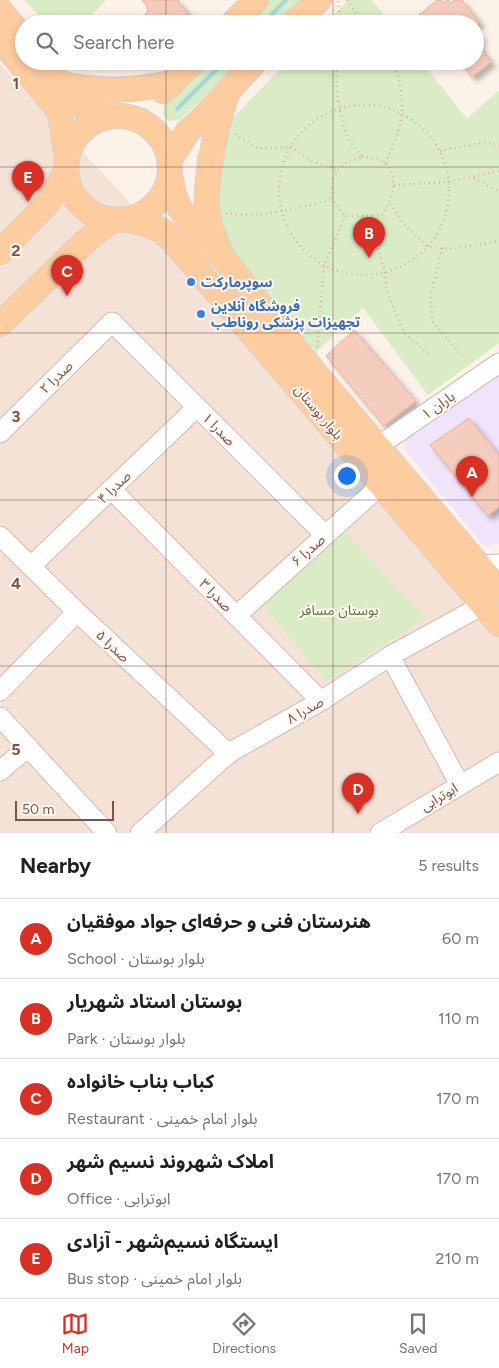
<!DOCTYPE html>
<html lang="en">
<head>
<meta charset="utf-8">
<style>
  :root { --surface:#fff; --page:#f6f6f6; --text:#202124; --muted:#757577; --line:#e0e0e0; --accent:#d93025 }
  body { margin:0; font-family:Figtree,"Noto Sans Arabic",sans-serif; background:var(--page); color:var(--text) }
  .scale { position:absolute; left:15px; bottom:12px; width:99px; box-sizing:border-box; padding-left:5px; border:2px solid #79544a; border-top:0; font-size:14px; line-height:18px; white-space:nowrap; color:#79544a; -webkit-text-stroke:4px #fff6ef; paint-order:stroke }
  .you { position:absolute; left:346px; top:475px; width:18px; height:18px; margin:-12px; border:4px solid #fff; border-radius:50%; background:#1a73e8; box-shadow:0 0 0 8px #1a73e833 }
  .badge { display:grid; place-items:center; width:32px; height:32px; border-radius:50%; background:var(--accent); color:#fff; font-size:16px; font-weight:700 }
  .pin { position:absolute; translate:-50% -41px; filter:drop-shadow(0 1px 2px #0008) }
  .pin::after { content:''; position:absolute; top:26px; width:18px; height:15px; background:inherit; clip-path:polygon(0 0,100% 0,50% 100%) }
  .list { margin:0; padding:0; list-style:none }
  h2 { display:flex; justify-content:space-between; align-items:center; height:65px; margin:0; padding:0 20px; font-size:21px }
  h2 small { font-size:16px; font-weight:400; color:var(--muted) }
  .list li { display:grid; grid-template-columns:32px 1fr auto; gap:15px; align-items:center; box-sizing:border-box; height:80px; padding:0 20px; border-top:1px solid var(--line) }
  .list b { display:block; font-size:19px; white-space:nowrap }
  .list p { margin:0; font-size:16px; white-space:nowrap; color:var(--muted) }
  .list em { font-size:16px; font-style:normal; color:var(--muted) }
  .icon { flex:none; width:28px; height:28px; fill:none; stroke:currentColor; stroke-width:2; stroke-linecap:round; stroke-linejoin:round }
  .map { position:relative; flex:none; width:499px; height:833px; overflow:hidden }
  .search { position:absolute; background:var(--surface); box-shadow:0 2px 8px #0003; left:15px; right:15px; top:15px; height:55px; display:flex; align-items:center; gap:12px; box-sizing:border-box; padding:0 18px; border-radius:28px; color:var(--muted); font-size:19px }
  .sheet { height:465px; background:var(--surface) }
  nav { display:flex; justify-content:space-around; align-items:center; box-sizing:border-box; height:70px; border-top:1px solid var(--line); background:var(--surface); font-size:14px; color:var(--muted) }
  nav a { display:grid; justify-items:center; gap:2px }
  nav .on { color:var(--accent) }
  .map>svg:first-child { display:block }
  .residential { fill:#f5e2d6 }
  .education { fill:#efe4fa }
  .green { fill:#daecc5 }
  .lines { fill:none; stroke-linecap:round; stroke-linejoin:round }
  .stream { stroke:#a1dada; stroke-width:4 }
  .building { fill:#f4ccbe; stroke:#e7af9e; filter:url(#shadow) }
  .minor-casing { stroke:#d3baaf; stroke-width:21 }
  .major-casing { stroke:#d9cfcc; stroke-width:26 }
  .path { stroke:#d9aea1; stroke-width:2.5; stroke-dasharray:1 4; stroke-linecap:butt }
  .minor { stroke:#fff; stroke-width:19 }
  .major { stroke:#fdcc9f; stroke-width:24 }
  .grid { fill:none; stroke:#79544a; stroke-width:1; stroke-opacity:0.55 }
  .shop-dot { fill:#3f7fe0; stroke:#fff6ef; stroke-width:2 }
  .labels { text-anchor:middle; stroke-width:4; stroke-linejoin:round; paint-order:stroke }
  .shop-label { font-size:14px; font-weight:bold; fill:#366cbe; stroke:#fff6ef; text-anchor:start }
  .street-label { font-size:14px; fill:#79544a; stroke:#fff6ef }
  .park-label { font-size:14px; fill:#58793f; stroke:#fff6ef }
  .grid-label { font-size:16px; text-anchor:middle; font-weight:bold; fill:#79544a; stroke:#fff6ef; stroke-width:4; stroke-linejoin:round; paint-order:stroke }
</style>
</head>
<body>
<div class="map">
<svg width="499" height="833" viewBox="0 0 499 833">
  <defs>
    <filter id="shadow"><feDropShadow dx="4.5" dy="4.5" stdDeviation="2.5" flood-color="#0004"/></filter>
  </defs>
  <rect width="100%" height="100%" fill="#fdf2e8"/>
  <polygon class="residential" points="0,64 124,196 460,593 499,566 499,833 0,833"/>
  <polygon class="education" points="499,374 499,544 484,546 405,450 404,440"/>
  <g class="green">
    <polygon points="25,0 106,0 83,24 46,24"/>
    <polygon points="266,0 306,0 281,24 242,24"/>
    <polygon points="348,0 372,0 391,24 325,24"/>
    <polygon points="205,61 242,61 181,119 169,121 163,115 164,102"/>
    <polygon points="288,61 421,61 467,119 499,90 499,343 428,395 363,308 316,352 198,209 196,156"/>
    <polygon points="345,532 426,618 326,681 263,606"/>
  </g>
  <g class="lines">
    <g class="stream">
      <polyline points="262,24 286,0"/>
      <polyline points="177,109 225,61"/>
    </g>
  </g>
  <g class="building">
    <polygon points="142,0 179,0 179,4 188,12 177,24 153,22 152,24 130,24 135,18 139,21 148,11 147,6"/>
    <polygon points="437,0 441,0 444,3 448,0 451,3 454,0 462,0 480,23 475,26 475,24 408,24"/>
    <polygon points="475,31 482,39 477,43 491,62 472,77 460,61 475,61"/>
    <polygon points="354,330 416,401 384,426 326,356"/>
    <polygon points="469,418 499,455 499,507 488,516 430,445"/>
  </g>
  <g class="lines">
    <g class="minor-casing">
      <g id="minor">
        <polyline points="0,433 112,322 325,535"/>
        <polyline points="377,447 499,363"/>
        <polyline points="111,489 321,701"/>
        <polyline points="0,536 77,612 229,754"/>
        <polyline points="478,565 499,564"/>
        <polyline points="31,566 197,407"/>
        <polyline points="236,616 381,485"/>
        <polyline points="390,656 460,785"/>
        <polyline points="0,691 77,612"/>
        <polyline points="0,717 107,833"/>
        <polyline points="0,771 28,747"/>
        <polyline points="140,833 229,753 321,701 390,656 483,605"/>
        <polyline points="380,833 499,762"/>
      </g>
    </g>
    <g class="major-casing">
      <g id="major">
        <polyline points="0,10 24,39"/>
        <polyline points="232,24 256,0"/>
        <polyline points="293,24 319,0"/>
        <polyline points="0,39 55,106 60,115 67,159"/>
        <polyline points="42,61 81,106 98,112 117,115"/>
        <path d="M61,84C104,91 132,92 174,82"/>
        <polyline points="163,91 194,61"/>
        <circle cx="118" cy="168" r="52"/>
        <polyline points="169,161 188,131 200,121 256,61"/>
        <polyline points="170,174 174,195 179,207 198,235 223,258 316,374 499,589"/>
        <polyline points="126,219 148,225 163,231 180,249 499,624"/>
        <polyline points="0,252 47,204 66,172"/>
        <path d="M221,255C216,240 209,226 207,210C204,183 218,115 229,90"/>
        <polyline points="0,324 86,241 112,220"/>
      </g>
    </g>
    <g class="path">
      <polyline points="347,0 357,15 366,24"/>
      <polyline points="338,1 340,24"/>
      <path d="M337,61C335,86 338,113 348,137C351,144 357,150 362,156"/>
      <circle cx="364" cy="190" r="85"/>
      <polyline points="235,134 259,149 291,147 312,161 338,170"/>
      <polyline points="440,151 485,142 499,146"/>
      <path d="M362,157C369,157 380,158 385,163C401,177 391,202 382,215L345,216L332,199V181L338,170L349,161Z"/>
      <path d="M385,163C405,123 407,103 393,61"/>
      <polyline points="474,178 499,192"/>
      <polyline points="394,185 447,182 499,171"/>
      <polyline points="390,204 406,226 428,247 452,249 499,241"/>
      <path d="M226,213C262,219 297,208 332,199"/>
      <polyline points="362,217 377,245 385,273 387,292 404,333 431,356"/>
      <polyline points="442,248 430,298 433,322 462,356"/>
      <polyline points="317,347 324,266 345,216"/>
    </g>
    <use href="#minor" class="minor"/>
    <use href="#major" class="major"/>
  </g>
  <path class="grid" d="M166,0V24M333,0V24M166,61V833M333,61V833M0,167H499M0,333H499M0,500H499M0,666H499"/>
  <g class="shop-dot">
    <circle cx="191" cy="282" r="5"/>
    <circle cx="201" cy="314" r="5"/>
  </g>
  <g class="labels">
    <g class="shop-label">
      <text x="201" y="287">سوپرمارکت</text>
      <text x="211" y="311">فروشگاه آنلاین<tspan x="211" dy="16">تجهیزات پزشکی روناطب</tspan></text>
    </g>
    <g class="street-label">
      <text transform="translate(56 377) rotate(-45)" y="5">صدرا ۲</text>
      <text transform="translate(438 405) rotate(-35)" y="5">باران ۱</text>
      <text transform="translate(319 412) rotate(50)" y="5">بلوار بوستان</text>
      <text transform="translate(219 429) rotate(45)" y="5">صدرا ۱</text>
      <text transform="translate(114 487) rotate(-44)" y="5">صدرا ۴</text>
      <text transform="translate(308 550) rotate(-42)" y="5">صدرا ۶</text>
      <text transform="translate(216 595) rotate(45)" y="5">صدرا ۳</text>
      <text transform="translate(113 646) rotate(43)" y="5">صدرا ۵</text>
      <text transform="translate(305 710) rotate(-30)" y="5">صدرا ۸</text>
      <text transform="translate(439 797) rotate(-31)" y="5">ابوترابی</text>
    </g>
    <g class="park-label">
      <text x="339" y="615">بوستان مسافر</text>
    </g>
  </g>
  <g class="grid-label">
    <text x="16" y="89">1</text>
    <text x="16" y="256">2</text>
    <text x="16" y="422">3</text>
    <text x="16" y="589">4</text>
    <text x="16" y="755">5</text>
  </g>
</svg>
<div class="scale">50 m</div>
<div class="you"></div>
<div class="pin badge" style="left:472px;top:497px">A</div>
<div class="pin badge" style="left:369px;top:258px">B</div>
<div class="pin badge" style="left:67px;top:296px">C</div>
<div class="pin badge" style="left:358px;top:814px">D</div>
<div class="pin badge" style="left:28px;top:202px">E</div>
<div class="search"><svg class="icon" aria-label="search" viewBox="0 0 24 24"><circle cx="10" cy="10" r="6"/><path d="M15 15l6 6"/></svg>Search here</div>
</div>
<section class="sheet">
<h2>Nearby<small>5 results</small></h2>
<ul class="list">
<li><span class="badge">A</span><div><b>هنرستان فنی و حرفه‌ای جواد موفقیان</b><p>School · بلوار بوستان</p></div><em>60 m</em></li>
<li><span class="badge">B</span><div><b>بوستان استاد شهریار</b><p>Park · بلوار بوستان</p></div><em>110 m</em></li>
<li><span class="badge">C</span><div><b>کباب بناب خانواده</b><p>Restaurant · بلوار امام خمینی</p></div><em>170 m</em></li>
<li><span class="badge">D</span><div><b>املاک شهروند نسیم شهر</b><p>Office · ابوترابی</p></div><em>170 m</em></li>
<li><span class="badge">E</span><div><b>ایستگاه نسیم‌شهر - آزادی</b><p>Bus stop · بلوار امام خمینی</p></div><em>210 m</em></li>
</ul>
</section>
<nav>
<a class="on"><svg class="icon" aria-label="map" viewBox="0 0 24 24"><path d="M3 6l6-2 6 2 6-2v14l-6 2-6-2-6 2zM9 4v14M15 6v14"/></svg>Map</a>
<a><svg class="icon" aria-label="directions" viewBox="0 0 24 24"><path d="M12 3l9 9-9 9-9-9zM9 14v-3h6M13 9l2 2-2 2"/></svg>Directions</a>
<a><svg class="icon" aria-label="saved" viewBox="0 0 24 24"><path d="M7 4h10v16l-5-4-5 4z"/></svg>Saved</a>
</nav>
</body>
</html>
